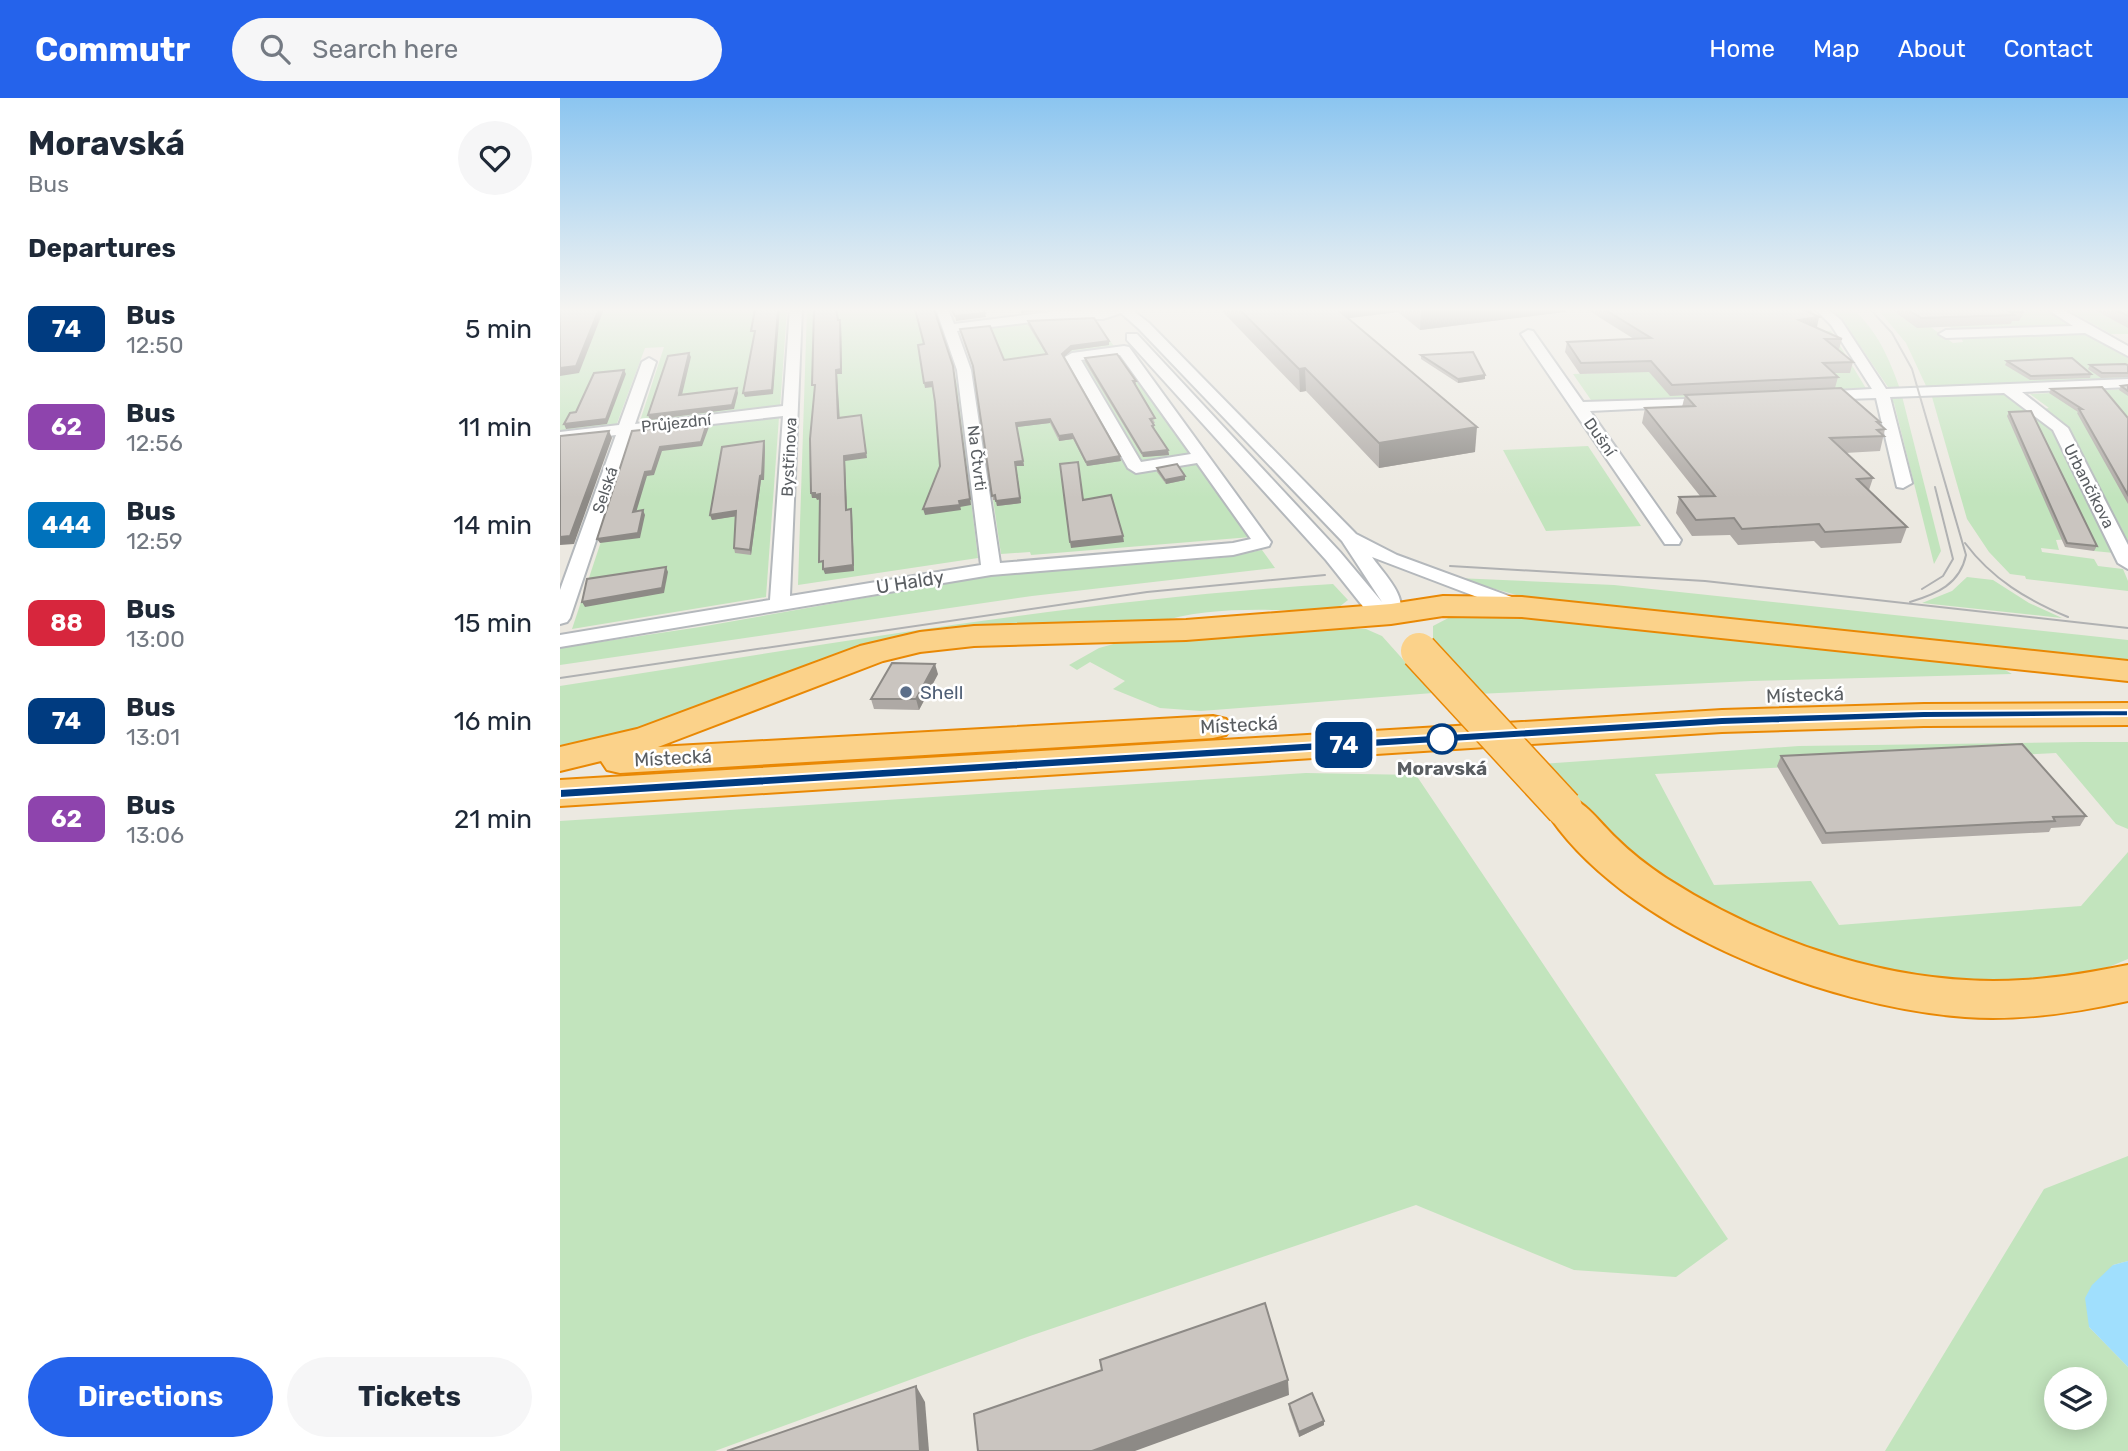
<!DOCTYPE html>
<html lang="en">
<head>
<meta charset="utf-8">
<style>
  :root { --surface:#fff; --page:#f6f6f7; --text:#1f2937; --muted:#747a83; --accent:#2563eb }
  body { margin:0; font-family:Rubik,sans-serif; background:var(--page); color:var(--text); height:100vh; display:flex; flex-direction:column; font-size:26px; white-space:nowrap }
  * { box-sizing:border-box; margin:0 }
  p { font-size:23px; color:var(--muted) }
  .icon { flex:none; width:38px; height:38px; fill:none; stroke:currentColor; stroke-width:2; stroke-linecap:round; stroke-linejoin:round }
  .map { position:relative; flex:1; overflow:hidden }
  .sheet { display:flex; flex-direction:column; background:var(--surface); width:560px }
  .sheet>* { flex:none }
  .badge { padding:0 14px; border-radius:10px; font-size:24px; line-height:46px }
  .fabs { position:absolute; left:1484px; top:1269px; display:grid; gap:14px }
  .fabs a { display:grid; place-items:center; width:63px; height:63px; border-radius:50%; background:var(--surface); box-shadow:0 4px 18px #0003; font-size:35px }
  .map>.badge { position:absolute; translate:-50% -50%; box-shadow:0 0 0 4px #fff }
  h2 { padding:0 28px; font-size:26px; line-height:63px }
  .round { display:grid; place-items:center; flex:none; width:74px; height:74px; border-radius:37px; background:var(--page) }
  .summary { display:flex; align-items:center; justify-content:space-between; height:119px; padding:0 28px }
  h1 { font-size:33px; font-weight:700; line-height:52px }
  .cta { display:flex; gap:14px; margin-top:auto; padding:14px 28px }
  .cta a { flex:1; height:80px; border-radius:42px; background:var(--accent); color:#fff; font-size:28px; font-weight:700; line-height:80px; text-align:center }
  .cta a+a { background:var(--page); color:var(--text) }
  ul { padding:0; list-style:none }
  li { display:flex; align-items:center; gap:21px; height:98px; padding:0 28px }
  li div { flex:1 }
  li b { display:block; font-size:26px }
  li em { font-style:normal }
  li .badge { min-width:77px; font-weight:700; text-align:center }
  header { display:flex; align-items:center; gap:42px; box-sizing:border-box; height:98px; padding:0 35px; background:var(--accent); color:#fff }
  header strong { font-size:33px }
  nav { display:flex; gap:38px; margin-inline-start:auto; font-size:24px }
  .search { width:490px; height:63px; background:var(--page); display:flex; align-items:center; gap:18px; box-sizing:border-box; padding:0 24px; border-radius:38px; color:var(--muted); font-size:26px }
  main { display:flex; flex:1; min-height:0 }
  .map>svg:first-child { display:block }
</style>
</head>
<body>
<header>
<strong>Commutr</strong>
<div class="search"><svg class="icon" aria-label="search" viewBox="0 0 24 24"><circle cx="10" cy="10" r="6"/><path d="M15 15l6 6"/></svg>Search here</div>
<nav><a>Home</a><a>Map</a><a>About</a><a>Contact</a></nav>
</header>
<main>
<section class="sheet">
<div class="summary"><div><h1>Moravská</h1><p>Bus</p></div><a class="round"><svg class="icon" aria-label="heart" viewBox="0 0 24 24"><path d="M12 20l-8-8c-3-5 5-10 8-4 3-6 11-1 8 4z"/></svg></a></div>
<h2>Departures</h2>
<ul>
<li><span class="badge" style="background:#003b80;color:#fff">74</span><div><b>Bus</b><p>12:50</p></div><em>5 min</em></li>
<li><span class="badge" style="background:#8e44ad;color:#fff">62</span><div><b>Bus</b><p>12:56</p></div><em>11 min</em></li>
<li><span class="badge" style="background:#0072bc;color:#fff">444</span><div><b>Bus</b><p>12:59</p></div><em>14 min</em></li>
<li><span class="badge" style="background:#d7263d;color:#fff">88</span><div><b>Bus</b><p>13:00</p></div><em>15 min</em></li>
<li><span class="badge" style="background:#003b80;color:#fff">74</span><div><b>Bus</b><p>13:01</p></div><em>16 min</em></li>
<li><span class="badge" style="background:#8e44ad;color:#fff">62</span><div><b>Bus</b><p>13:06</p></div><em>21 min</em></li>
</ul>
<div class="cta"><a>Directions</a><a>Tickets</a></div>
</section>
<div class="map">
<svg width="1568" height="1353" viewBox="0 0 1568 1353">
  <rect width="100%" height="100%" fill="#ece9e1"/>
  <!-- green -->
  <g fill="#c2e4bd" fill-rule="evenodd">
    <path d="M0,211h227l-7,99 -141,16 25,-77 -19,1 -29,78 -56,7z"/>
    <path d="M247,211h127l23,75 21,174 -180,27z"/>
    <path d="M1270,211h23c25,23 36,49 47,80l-12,-2 -41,-60z"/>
    <path d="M1321,211h163l28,17 -117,4 -9,-5 -17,1 24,17 10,-1 -2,-5 122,-5 45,26v20l-201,10 -21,-45 -26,-31 4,-1z"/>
    <path d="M1507,211h61v25h-17z"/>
    <path d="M499,220l35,1 22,30 -48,7 65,117 65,-12 53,76 -220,18 -1,-3 -29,2 -27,-185v-41z"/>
    <path d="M1271,233l36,59 -271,12 -5,-2 -18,-26 156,-5 69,-36z"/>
    <path d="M559,256l72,99 -4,3 -48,5 -59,-101z"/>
    <path d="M1568,291v152l-59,-112 -26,-20 6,-1 -19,-14z"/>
    <path d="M1445,296l50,36 59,123 -20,-2 -6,-13 -32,2 3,10 -18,-2 1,4 52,7 4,7 25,3 5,12v10l-102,-12 -1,-3 -15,-2 -21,-22 -22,-33 -35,-122z"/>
    <path d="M1342,298l39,155 -7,13 -40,-161 -4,-1v-4z"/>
    <path d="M219,319l-13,180 -194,32 65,-196z"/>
    <path d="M1028,348l53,80 -95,5 -43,-81z"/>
    <path d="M702,452l13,18 -243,28 -472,69v-17l140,-21 294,-52 226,-17z"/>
    <path d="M1407,479l26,3 36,23 33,15 -140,-15 30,-12z"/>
    <path d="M896,480l158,7 514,55v23l-598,-64z"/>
    <path d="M773,486l15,16 -14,11c-60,0 -124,-7 -180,13l-188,4 -366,118 -40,2v-62c257,-40 513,-86 773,-102z"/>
    <path d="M896,516l133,10 406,40 17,10 -261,7 -274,13 -44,-50v-18z"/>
    <path d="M776,531h30l16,7 51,57 -232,18 -41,-3 -47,-19 12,-8 -35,-19 -13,8 -8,-5 30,-17 33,-9z"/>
    <path d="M1524,644h44v87l-12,-5 -60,-71 -401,21 59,111 97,-4 28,44 242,-19 47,-54v107l-36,15 -92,9 -101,-10 -98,-27 -87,-36 -66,-41 -107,-105 258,-18z"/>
    <path d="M746,675l110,2 312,464 -52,38 -102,-7 -158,-65 -386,131 -315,115h-155v-630z"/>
    <path d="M1568,1058v105l-15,4 -24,62 39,40v84h-243l159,-262zM1496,1281h39v39h-39z"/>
  </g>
  <!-- water -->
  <path fill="#a0dffd" d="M1568,1163v106l-39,-40 -4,-29 7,-13 21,-20z"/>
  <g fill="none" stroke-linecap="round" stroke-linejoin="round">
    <defs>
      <g id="street">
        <path d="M230,211h12l-12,287 191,-31 -24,-195 -21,-61h12l6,15 103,-13 74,-2 18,14 207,211 41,21 131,48 3,4 -3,4h-14l-142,-54c11,16 38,41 26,61h-14l-19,-9 -39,-49 -199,-220v-6h10l203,218 42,50 -40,-61 -203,-212 -18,-16 -18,6h-46l-100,12 14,39 29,193 233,-20 18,-4 -54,-76 -61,10 -8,-5 -63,-111 7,-4 52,-7 5,1 142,195 -2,4 -36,9 -242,20 -431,72v-12l210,-35 13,-184 -151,17 -62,185 -3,4 -7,2v-34l56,-155 -56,7v-10l59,-7 23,-63 7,-4 7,4 -21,62 148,-18zM560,257l71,99 -50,8 -60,-102z"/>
        <path d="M1255,211h13l13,11 45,69 242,-10v8l-106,5 46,36 60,117v24l-10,-6 -65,-133 -49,-37 -114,4 22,86 -9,5 -6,-1 -21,-89 -59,2 -7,-4 7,-4 55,-3 -41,-64z"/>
        <path d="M1487,211h15l66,37v10l-43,-23 -139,5 -7,-4 7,-4 127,-4z"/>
        <path d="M968,232l5,1 50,71 137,-4 2,3 -2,3 -5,1 -125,6 91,129 -2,4h-14l-144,-210z"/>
      </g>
      <g id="highway">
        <path d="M883,498l79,1 606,64v20l-606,-64 -79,-1 -52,8 -205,16 -212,6 -54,6 -37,9 -225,86 555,-31 13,3 5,8 -5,8 -13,3 -593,35 -13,-3 -6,-9 -41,10v-24l77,-18 223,-83 60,-14 54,-6 212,-6 205,-16z"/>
        <path d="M1568,605v22l-204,1 -202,6 -1162,74v-26l1162,-70 202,-6z"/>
        <path d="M1004,697c22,6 35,27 52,43 15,15 32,28 50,40 103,66 233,110 357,102 36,-2 70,-8 105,-15v36c-54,12 -108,20 -163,16 -137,-10 -346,-88 -421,-209l6,-9z"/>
      </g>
    </defs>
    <!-- street casing -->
    <use href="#street" stroke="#b4b8bc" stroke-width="4"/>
    <!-- highway casing -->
    <use href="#highway" stroke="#e98804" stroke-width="4"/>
    <!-- street -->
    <use href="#street" fill="#fff" fill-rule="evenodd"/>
    <!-- highway -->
    <use href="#highway" fill="#fbd28a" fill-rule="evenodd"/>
    <!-- tram -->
    <g stroke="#b0b1b2" stroke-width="2">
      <path d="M1310,211l22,24 20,36 54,186c-6,29 -29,39 -56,47"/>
      <path d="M1405,445c27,36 62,57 103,74"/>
      <path d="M890,468l255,15 423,47"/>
      <path d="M1362,491l21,-13 10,-17 -18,-72"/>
      <path d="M0,580l587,-86 178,-17"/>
    </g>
    <defs>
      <path id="highway-bridge" d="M859,553l145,157"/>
    </defs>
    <!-- highway-bridge casing -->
    <use href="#highway-bridge" stroke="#e98804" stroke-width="39" stroke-linecap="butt"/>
    <!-- highway-bridge -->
    <use href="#highway-bridge" stroke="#fbd28a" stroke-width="36"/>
  </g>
  <!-- wall -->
  <g fill="#aea9a5">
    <path d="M660,211h117l5,4v-4h224l-1,3 -145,18 -22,-18 -50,6 127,134 -96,16 -73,-77 -6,1z"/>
    <path d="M1026,211h226l-1,4 6,14h-2l27,12 -3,10h-2l16,13 -3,11h-16l4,4 -3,11 -165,8 -21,-24 -69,2 -15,-22 2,-10 67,-3z"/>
    <path d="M1331,211h135l-7,12h-7l-1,3 -94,4z"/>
    <path d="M1533,211h35v19z"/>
    <path d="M468,223l81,20v4l-37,5 -8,7 57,104 -34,5 -14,-27 -14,2 -9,-18 -33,4 7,39h-8l5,37 -24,3 -1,-6h-3l-20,-132 -13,-39 44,31 42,-6 -18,-29z"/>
    <path d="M861,257l64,24 -27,4 -37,-24z"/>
    <path d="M525,260l51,23v4h-1l20,38h-2l2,7 13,20 1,5 -26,2 -58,-95z"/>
    <path d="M1447,263l84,13 -1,4 -60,2 -25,-15z"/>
    <path d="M1530,267h38v12l-27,1 -13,-9z"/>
    <path d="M1568,287v11l-9,-6 2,-4z"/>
    <path d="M1491,291l77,29v86l-51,-91 1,-1 -29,-19z"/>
    <path d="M1125,297l195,27 -1,2 6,5 -5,22 -35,2 28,25 -4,12 38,37 -6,16 -80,5 -7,-7 -76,4 -8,-10 -38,1 -16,-23 3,-16 21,-1 -58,-73 3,-15 37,-1z"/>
    <path d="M1449,314l88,134 -3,5 -29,-4 -58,-131z"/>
    <path d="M205,348l-1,34h-3l-10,75 -16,-2 -1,-5 2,-32 -24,4 -2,-5z"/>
    <path d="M597,370l28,8v4l-19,4 -9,-12z"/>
    <path d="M378,576l-19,36 -45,-1 -3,-10z"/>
    <path d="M1221,658l305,60 -6,10 -29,2 -2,4 -227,12 -45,-78z"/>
    <path d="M729,1306l35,17v4l-25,12 -10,-28z"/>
  </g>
  <!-- shaded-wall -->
  <g fill="#8d8a86">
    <path d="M39,211h5l-25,64 -19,3v-8z"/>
    <path d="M218,211h2l-7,85 -28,3 -2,-4z"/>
    <path d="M461,211h43l-43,4z"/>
    <path d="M782,211h57l-1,3 -56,7z"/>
    <path d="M861,211h145l-1,3 -145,18z"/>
    <path d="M1252,211l-3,10 10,-2 -2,10 -20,4 8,-21z"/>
    <path d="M425,215l1,4 -30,4 -1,-5z"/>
    <path d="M280,222l1,4 1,50h-5l3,48 -2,-4 -2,-48z"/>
    <path d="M549,243v4l-37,5 -9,8 -1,-4 9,-8z"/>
    <path d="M129,255l2,4 -10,42 -2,-4z"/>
    <path d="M745,270l1,23 -6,1 -1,-23z"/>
    <path d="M64,272l2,4 -19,50 -41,5 -2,-5z"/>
    <path d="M394,273l17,134 -11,2 -1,-6z"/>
    <path d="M925,277v4l-27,4v-4z"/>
    <path d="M372,284l1,5 -8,1 -1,-5z"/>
    <path d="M177,290l1,5 -4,16 -84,11 -2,-5z"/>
    <path d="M301,317l6,43 -22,3 2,54 -1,-5 -2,-54z"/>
    <path d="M490,321v4l-33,4 7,39h-8l5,37 -24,3 -1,-5 20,-78z"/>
    <path d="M147,325l2,4 -7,19 -40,5 -8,24 -7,1 -12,40 -2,-4 12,-40 15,-25z"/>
    <path d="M917,329l-2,25 -96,16v-25z"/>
    <path d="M49,333l3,7 -38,106 -14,1v-8z"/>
    <path d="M512,336l1,5 -14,2v-5z"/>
    <path d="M204,343l1,5 -1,34h-3l-10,75 -1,-5z"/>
    <path d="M608,352l1,5 -26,2 -1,-4z"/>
    <path d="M560,358l1,5 -34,5 -1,-4z"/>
    <path d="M625,378v4l-19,4 -1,-4z"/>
    <path d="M251,395h4l5,1 2,5 -5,1 -1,-2h-4z"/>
    <path d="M400,407l1,5 -36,5 -2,-6z"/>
    <path d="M291,411l1,5 2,57 -29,3 -2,-5z"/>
    <path d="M83,412l2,5 -5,23 -40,5 -3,-4z"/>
    <path d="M176,413l2,5 -26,4 -2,-5z"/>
    <path d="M563,438l1,6 -53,6 -1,-6z"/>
    <path d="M106,469l2,5 -4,21 -79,14 -3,-5z"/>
    <path d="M375,566l3,10 -19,36 -3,-11z"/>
    <path d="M728,1282l1,15 -154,56h-43z"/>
    <path d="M356,1288l9,16 4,49h-9z"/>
    <path d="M764,1323v4l-25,12v-5z"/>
  </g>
  <!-- building -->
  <g fill="#cac5c0" stroke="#8d8a86" stroke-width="2">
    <path d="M0,211h39l-23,57 -16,2z"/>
    <path d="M195,211h23l-6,81 -29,3 12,-62h-4z"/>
    <path d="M254,211h22l2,11h2l1,49 -5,1 2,48 23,-3 5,38 -22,3 2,54 5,-1 2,56 -30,4v-8l-4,1 1,-68 -5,1v-2h-4l-1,-54 5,-54h-3z"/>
    <path d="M355,211h19l19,57 17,133 -11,2 1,4 -37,4 17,-43 -5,-64 -3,-20 -8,1 -6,-38 6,-1z"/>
    <path d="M391,211h32l2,4 -30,3z"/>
    <path d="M679,211h98l140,118 -98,16 -74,-75 -6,1z"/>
    <path d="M1044,211h207l-6,1 14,7 -20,3 43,19h-17l28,23 -30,1 15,14 -166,8 -21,-24 -70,2 -14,-21 84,-4z"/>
    <path d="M1347,211h117l-2,3h-12l4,3 -93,3z"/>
    <path d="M1554,211h14v7z"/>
    <path d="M534,220l15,23 -38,5 -9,8 58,102 -34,6 -14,-28 -13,2 -9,-17 -34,4 7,38 -8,1 5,36 -24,3 -1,-6 -3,1 -19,-130 -13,-37 30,-3 14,34 43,-6 -19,-33z"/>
    <path d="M913,254l12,23 -27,4 -37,-24z"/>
    <path d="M129,255l-10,42 58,-7 -5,17 -84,10 20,-59z"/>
    <path d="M557,256l19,27h-3l22,37 -5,1 4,6 -2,1 16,24 -26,3 -57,-95z"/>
    <path d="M1512,260l19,16 -60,2 -24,-15z"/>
    <path d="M1565,266l3,1v8h-26l-12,-8z"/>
    <path d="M64,272l-18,49 -42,5 6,-11 6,-1 18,-39z"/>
    <path d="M1568,287v6l-7,-5z"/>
    <path d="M1542,289l26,31v77l-49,-86h3l-31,-20z"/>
    <path d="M1281,290l39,34h-3l8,7 -8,1 7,6 -54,2 43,40 -16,1 50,48 -82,5 -6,-8 -77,5 -8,-11 -38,2 -17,-23 36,-1 -70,-88 50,-2 -10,-11z"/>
    <path d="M1471,313l66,135 -30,-3 -58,-131z"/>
    <path d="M147,325l-6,19 -41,5 -8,24 -7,1 -12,40 10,-2 -5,23 -41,6 35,-108z"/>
    <path d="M49,333l-39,105 -10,1v-101z"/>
    <path d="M204,343l-2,34 -2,1 -10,74 -16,-2 2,-37 -26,4 12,-68z"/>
    <path d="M518,364l5,38 28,-5 12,41 -53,6 -10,-78z"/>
    <path d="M617,366l8,12 -20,4 -8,-12z"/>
    <path d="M106,469l-4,21 -80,14 5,-23z"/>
    <path d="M332,565l43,1 -19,35h-45z"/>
    <path d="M1462,646l64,72 -33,1 2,4 -229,12 -45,-77z"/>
    <path d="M705,1205l23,77 -196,71h-114l-4,-37 128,-44 -2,-10z"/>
    <path d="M356,1288l4,65h-193z"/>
    <path d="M752,1295l12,28 -25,11 -10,-28z"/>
  </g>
  <!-- sky -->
  <linearGradient id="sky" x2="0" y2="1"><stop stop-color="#8bc5f0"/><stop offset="0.53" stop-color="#f6f5f2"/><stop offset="1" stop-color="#f6f5f2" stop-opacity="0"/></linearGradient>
  <rect width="1568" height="400" fill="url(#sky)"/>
  <!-- line -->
  <path fill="#003b80" stroke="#fff" stroke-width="2" d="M1568,612v6l-204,2 -202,7 -1162,73v-9l1162,-72 202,-6z"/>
  <!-- markers -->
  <circle fill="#5c6f8a" stroke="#fff" stroke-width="2.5" cx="346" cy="594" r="7"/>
  <circle fill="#fff" stroke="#003b80" stroke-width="3.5" cx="882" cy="641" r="14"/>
  <g text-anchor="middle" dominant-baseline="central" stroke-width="5" stroke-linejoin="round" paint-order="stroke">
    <!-- far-street labels -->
    <g font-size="16" fill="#5a5e62" stroke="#fff">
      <text transform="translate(116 325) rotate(-6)">Průjezdní</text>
      <text transform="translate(1040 339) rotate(55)">Dušní</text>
      <text transform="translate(229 359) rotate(-87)">Bystřinova</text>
      <text transform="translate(417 360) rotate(83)">Na Čtvrti</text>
      <text transform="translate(1529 388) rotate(63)">Urbančíkova</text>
      <text transform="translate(45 392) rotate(-71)">Selská</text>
    </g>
    <!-- street labels -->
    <g font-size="19" fill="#5a5e62" stroke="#fff">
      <text transform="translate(350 484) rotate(-9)">U Haldy</text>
      <text transform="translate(1245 597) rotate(-2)">Místecká</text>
      <text transform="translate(679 627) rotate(-3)">Místecká</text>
      <text transform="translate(113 660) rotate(-3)">Místecká</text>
    </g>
    <!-- service labels -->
    <g font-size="19" fill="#4e5e75" stroke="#fff" text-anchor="start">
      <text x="360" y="594">Shell</text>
    </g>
    <!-- stop labels -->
    <g font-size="19" font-weight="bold" fill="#5a5e62" stroke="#fff">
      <text x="882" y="670">Moravská</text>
    </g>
  </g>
</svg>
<div class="fabs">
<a><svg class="icon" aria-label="layers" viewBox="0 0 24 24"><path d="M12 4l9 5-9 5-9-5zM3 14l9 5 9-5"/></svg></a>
</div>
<b class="badge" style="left:784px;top:647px;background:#003b80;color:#fff">74</b>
</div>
</main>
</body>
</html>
